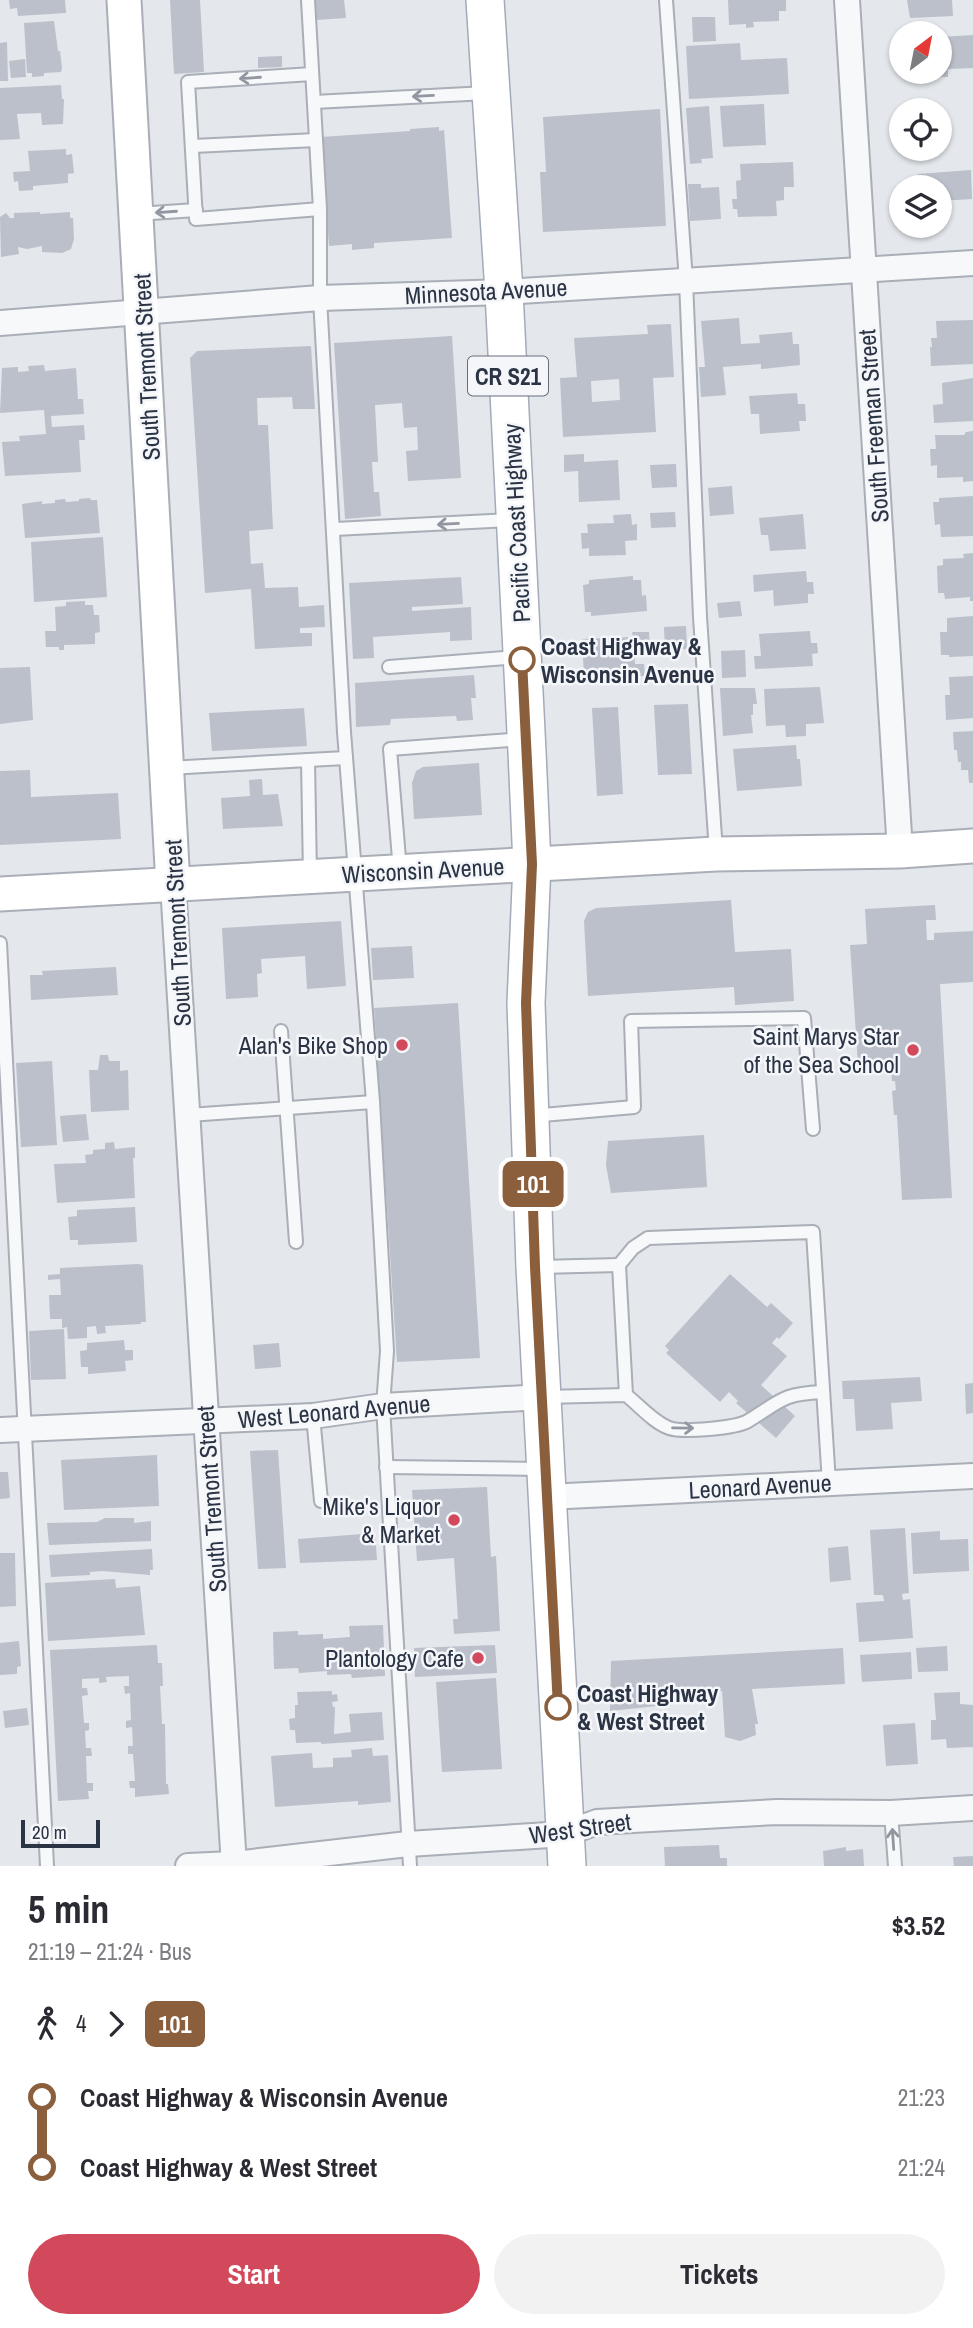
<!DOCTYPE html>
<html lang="en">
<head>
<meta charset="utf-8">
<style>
  :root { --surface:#fff; --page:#f2f2f3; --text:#2b2b33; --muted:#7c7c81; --accent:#d1495b }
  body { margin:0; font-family:"Archivo Narrow",sans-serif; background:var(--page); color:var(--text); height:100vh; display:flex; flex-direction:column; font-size:26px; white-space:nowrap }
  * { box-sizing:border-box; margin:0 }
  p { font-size:23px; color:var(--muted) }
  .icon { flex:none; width:38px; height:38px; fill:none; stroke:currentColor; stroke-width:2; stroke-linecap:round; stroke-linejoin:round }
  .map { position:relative; height:1866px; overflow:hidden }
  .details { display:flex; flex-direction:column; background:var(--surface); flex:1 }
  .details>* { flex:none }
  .badge { padding:0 14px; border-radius:10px; font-size:24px; line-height:46px }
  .needle { width:46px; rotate:32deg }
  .buttons { position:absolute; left:889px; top:21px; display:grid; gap:14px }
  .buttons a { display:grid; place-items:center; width:63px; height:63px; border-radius:50%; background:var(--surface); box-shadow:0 2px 5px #0004; font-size:35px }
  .scale { position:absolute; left:21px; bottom:18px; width:79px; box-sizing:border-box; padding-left:7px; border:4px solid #2b3445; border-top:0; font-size:19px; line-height:24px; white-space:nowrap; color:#2b3445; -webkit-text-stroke:5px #f4f6f9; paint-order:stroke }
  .map>.badge { position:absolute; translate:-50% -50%; box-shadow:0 0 0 4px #fff }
  .legs { display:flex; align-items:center; gap:10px; height:77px; padding:0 28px; font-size:23px }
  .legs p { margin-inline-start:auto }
  .headline { display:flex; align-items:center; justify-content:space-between; height:119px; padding:0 28px }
  h1 { font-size:38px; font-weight:700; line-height:52px }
  .cta { display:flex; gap:14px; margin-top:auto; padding:14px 28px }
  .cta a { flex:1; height:80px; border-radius:42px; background:var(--accent); color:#fff; font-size:28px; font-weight:700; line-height:80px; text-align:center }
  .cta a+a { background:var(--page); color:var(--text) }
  ul { padding:0 28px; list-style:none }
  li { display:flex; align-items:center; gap:24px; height:70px; font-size:26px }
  li i { display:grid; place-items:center; width:10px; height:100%; margin:0 9px; background:currentColor }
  li i::after { content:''; width:18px; height:18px; margin:-9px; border:5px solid; border-radius:50%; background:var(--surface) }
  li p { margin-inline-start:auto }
  li:first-child i { background:linear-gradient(#0000 50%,currentColor 0) }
  li:last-child i { background:linear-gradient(currentColor 50%,#0000 0) }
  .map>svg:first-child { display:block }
</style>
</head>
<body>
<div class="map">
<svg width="973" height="1866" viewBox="0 0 973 1866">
  <rect width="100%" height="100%" fill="#e4e7ec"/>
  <!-- building -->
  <g fill="#bbc0ca" fill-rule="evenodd">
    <path d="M9,0h56l1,13 -48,3 -1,-8 -7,1z"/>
    <path d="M170,0h30l4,72 -30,2z"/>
    <path d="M315,0h29l2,18 -30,2z"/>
    <path d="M728,0h58v11h-7v10l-26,1 1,5 -8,1v-4l-17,1z"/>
    <path d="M907,0h45l1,16 -43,2z"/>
    <path d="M692,17h23l1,24 -23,1z"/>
    <path d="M54,21l4,30h2l2,17 -1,4 -17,1v3l-12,1v-4h-5l-3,-50z"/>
    <path d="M973,35v33l-25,1v8l-29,-1 -1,-4h22v-35z"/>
    <path d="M7,42l1,39h-8v-38z"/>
    <path d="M740,43l1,17 46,-2 2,36 -100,5 -3,-53z"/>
    <path d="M282,56v11l-24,1v-11z"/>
    <path d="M25,59l1,18 -15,1 -2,-17z"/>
    <path d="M61,85l1,14h2l-1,25 -21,1 -1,-12 -24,1 3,25 -20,1v-52z"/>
    <path d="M764,104l2,41 -43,2 -3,-41z"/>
    <path d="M709,106l4,52 -12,1 1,4 -12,1 -4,-56z"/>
    <path d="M660,109l6,117 -123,6 -3,-60h6l-3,-55z"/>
    <path d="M439,127v4l5,-1 8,108 -78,5v5l-22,2v-6l-23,2 -8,-109 89,-6v-2z"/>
    <path d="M66,149v6l6,-1 2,19 -6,1v9l-35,3v4l-14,1 -1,-10 -4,1 -1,-10 17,-1 -2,-20z"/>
    <path d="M793,162l1,25h-10v13l-8,1 1,15 -39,1 -1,-8h-4l-1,-10h5l-1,-18 5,-1 -1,-16z"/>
    <path d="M971,170l1,29 -32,2v-14h-21l-1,-13z"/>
    <path d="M688,184h13v4l18,-1 2,32 -31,2z"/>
    <path d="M40,212v2l30,-2v6h3l1,21 -3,10 -9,4 -20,-1v-6l-15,3 -9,-2 1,7 -18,3 -1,-40 6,-4 4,5h4v-5z"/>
    <path d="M739,318l2,26 19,-1 -1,-8 33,-3 1,12h6l1,21 -39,4v-5l-38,3 3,28 -25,2 -2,-30h6l-4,-46z"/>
    <path d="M973,320v44l-42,2 -1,-19h2l-1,-9h6l-1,-17z"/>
    <path d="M671,324l3,53 -21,1 3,54 -93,5 -3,-59 17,-1 -3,-39 74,-4 -1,-9zM619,379l1,21 -28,2 -1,-21z"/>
    <path d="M452,336l9,142 -53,3 -2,-30 12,-1 -1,-23 -13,1 -2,-25 -27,2 3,57h-6l2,30h5l2,24 -36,3 -11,-176z"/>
    <path d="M311,346l4,63h-22l-1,-12 -35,1 1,27h10l5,104 -24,2 2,33 12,-1 2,25 33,-1 1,20 25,-2 1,22 -25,1v5h12v13l-57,3 -4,-60 -46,4 -15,-235 7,-7z"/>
    <path d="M44,365l1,6 31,-3 2,31h5l1,15 -33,2 1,11 32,-2 1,15h-6l2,32 -76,4 -3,-34 18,-1 -1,-5 27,-2 -2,-24 -44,3 2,-45 16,-1v5l11,-1 -1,-5z"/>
    <path d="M973,378v43l-39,2 -1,-18 10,-1 -1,-21z"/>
    <path d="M797,393l1,11h7l1,17h-7l1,10 -40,3 -1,-20h-8l-2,-18z"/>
    <path d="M973,431v50l-10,1v-5l-26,1v-13l-6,1 -1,-17h6l-1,-14h29l2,-3z"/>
    <path d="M584,454v8l34,-2 2,40 -41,2 -1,-31 -14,1v-17z"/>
    <path d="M676,464l1,23 -25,1 -2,-23z"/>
    <path d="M732,486l2,28 -24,2 -2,-28z"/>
    <path d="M973,496v40l-32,1 -1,-13 -5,1 -2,-23h6v-4z"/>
    <path d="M90,498l1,2h6l3,33 -75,5 -3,-34 20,-3v3l13,-1v-3l10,-1 1,3 13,-1v-2z"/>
    <path d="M675,512l1,15 -25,1 -1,-15z"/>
    <path d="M631,514l1,11 5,-1v16l-12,1 1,14 -37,1v-8l-7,1 -1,-16h7l-1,-9 27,-1 -1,-8z"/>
    <path d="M803,514l3,35 -36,2 -2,-16h-7l-2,-17z"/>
    <path d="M103,537l4,60 -73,5 -3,-60z"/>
    <path d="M973,553v48h-3v-4l-25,2 -1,-6h-6l-1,-27 6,-1v-6l21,-1 -1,-4z"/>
    <path d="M806,571l1,11h6l1,12h-6v9l-34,3 -1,-16 -19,2 -1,-17z"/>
    <path d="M633,576v4h8l1,16 4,-1 1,16 -56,5v-4h-6l-2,-27 6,-1v-4z"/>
    <path d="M461,577l2,27 -51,3v4l59,-4 1,33 -22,1v-9l-77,5 1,21 -21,1 -4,-76z"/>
    <path d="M85,601v4h8l1,10h5l1,17 -5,1v11l-31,1v5h-5v-3h-13l-1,-16h11l-1,-24 11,-1v-4z"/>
    <path d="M740,601l2,15 -23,2 -2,-15z"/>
    <path d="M973,616v40l-24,1v-2h-8l-1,-23h7v-14z"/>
    <path d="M686,626l1,23 -22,1 -1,-23z"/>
    <path d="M810,631l1,12h6l1,10 -6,1 1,12 -58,3 -1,-13h7l-2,-22z"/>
    <path d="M632,632h17l1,19 -16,1 1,12h9l1,12 -53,3v-3h-8l-2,-37 51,-2z"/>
    <path d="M745,650l1,27 -24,1 -1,-27z"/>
    <path d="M30,667l3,53 -33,4v-56z"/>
    <path d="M474,675l2,23h-5l2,22 -16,1 -1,-5 -65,3 -1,6 -34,2 -1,-44z"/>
    <path d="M973,676v42l-27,2 -1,-25h5l-1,-18z"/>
    <path d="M820,687l4,36 -18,1v12l-20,1 -1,-12 -19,1 -2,-37z"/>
    <path d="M720,688h35l2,16h-4v11h-2l2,18 -30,3z"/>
    <path d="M688,704l4,70 -34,1 -4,-70z"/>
    <path d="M618,707l5,87 -26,2 -5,-88z"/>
    <path d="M304,708l3,38 -95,5 -3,-38z"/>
    <path d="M973,731v52h-4l-1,-13h-7v-8h-3l-1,-12h-3l-1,-18z"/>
    <path d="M796,745l1,14h3l2,27 -65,5 -4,-42z"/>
    <path d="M479,763l3,52 -68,4 -2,-36 4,-12 7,-4z"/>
    <path d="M30,770l1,27 87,-4 3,46 -121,6v-74z"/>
    <path d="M262,779l1,16 15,-1 5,32 -60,3 -2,-31 29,-2 -1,-16z"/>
    <path d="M731,900l4,52 56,-3 3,52 -59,4 -1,-18 -146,9 -4,-75 4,-9 8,-4z"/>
    <path d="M935,905l1,15h-10l1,20h7v-7l39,-2v51l-33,2 12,214 -50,2 -5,-85h-3l-2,-24 4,-1 -1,-9h-3l-2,-19 -32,2 -8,-119 17,-1 -2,-35z"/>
    <path d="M341,921l5,65 -39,3 -2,-33 -44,3 1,14 -5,1 1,23 -32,2 -4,-71z"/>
    <path d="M412,946l2,32 -41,2 -2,-32z"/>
    <path d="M116,967l2,28 -87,5 -1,-25h13l-1,-4z"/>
    <path d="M458,1003l22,355 -83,4 -23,-354z"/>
    <path d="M100,1055h8l1,6h11v10l8,-1 1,40 -38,2 -2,-42h9z"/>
    <path d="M52,1061l5,84 -36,2 -5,-84z"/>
    <path d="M86,1114l3,26 -26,2 -3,-26z"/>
    <path d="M704,1135l3,52 -96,6 -5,-28 2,-24z"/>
    <path d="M114,1142l1,7 20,-2v11h-2l2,40 -78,5 -3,-39 32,-1 -1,-8 8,-1v-4l12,-1v-6z"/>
    <path d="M135,1207l2,35 -59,3v-5h-8l-2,-23 9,-1v-6z"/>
    <path d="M138,1264l5,1 3,57h-5v2l-36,2 1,7 -9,1 -1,-8 -9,1v11l-19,1 -1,-12 -5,1v-9h-12l-1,-24h12l-1,-16 -12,1v-5l12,-1v-6z"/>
    <path d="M730,1274l37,33 4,-4 22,20 -14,16 -2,-2 -5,6 15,13 -26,29 34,31 -19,22 -40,-35 2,-2 -9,-9 -9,10 -54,-49 3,-3 -4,-4z"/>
    <path d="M64,1329l2,50 -35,1 -2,-49z"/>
    <path d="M124,1340l1,10h8v10l-8,1 1,10 -38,3v-7h-7l-1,-16 7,-1v-7z"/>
    <path d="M279,1343l2,24 -26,2 -2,-24z"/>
    <path d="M920,1377l2,24 -31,2 2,26 -37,2 -2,-32h-11l-1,-18z"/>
    <path d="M973,1383v30l-7,1 -1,-30z"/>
    <path d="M278,1450l8,118 -28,1 -8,-118z"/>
    <path d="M157,1455l2,51 -95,4 -3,-50z"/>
    <path d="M0,1472h8l2,26 -10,1z"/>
    <path d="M487,1487l4,70 5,-1 4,75 -46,3 -1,-15h5l-4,-61 -37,3 -5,-71z"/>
    <path d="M105,1518h29v5l17,-2v20l-102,4 -2,-22 50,-1z"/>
    <path d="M905,1528l4,65 -7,1 1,6 7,-1 3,39 -54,4 -3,-39 28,-2 -1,-6h-9l-4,-65z"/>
    <path d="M940,1531v9l28,-1 1,32 -56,3 -2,-41z"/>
    <path d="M375,1533l2,27 -77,3 -2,-24z"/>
    <path d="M848,1546l3,34 -21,2 -2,-34z"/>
    <path d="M152,1549l1,21h-3v5l-48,-4 -12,1v3l-39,2 -2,-22z"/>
    <path d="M0,1553h15l1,53 -16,1z"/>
    <path d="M115,1579l1,9 24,-2 5,49 -97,6 -3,-58z"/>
    <path d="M383,1625l2,51 -33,2 -1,-4 -24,1v-4l-28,2 -1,-5 -24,1 -1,-37 25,-1v4l25,-1v5l27,-2 -1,-11z"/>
    <path d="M19,1641l2,25 -4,1v7l-17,1v-32z"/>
    <path d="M157,1645l1,18h4l1,23h-3l2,38h3l1,60h2l1,10 -34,3v-9h-5l-1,-7h6l-2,-27h-5v-8h5l-1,-19 -6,1v-7l5,-1 -1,-27 -5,1 -1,-8h5v-10l-23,1 1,5 -8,1v-5l-17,1v9h5l1,7 -6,1 2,27h5v7l-4,1 1,17h5l1,8h-6l1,27h6v8h-5l1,8 -31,2 -8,-151z"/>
    <path d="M495,1645l2,28 -82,4 -1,-29z"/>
    <path d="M947,1646l1,25 -30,1 -2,-24z"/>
    <path d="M843,1648l2,36 -93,5 6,35h-3l1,11 -16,6 -15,-4 -3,-46 -41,2 1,6 -16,6 -56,6 1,-50z"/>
    <path d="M911,1652l1,27 -50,3 -2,-27z"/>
    <path d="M496,1678l6,91 -60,3 -6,-90z"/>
    <path d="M332,1691v4l5,-1 1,7 -6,1 1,5h2l-1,27 17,-2 -2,-18 33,-2 2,28 -63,4v-2l-25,1 -1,-13h-5l-1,-11 6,-1v-13h3l-1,-13z"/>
    <path d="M960,1692v12l13,1v42l-26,1 -1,-9 -15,1v-20h5l-2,-27z"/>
    <path d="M27,1708l2,17 -24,3 -2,-17z"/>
    <path d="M915,1723l3,41 -32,2 -3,-41z"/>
    <path d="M372,1748l1,8 15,-1 3,47 -33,3v-4l-83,6 -4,-51 41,-3 1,15 20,-1v-9l19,-1 -1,-7z"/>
    <path d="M719,1845l1,13h7v8h-62l-1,-19z"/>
    <path d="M846,1847v4l17,-2 1,17h-40l-1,-15z"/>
    <path d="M973,1856v10h-19l-1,-9z"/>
  </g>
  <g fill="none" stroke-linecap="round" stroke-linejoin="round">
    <defs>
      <g id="lane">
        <path d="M308,0l12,209v89l24,434 29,370 14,249 -4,55 27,460"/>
        <path d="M666,0l20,281 14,336 16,235"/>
        <path d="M312,74l-124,8 8,137 124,-10"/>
        <path d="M314,102l173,-9"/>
        <path d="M193,146l123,-6"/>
        <path d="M137,214l59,-4"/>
        <path d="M335,529l177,-9"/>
        <path d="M389,667l129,-10"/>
        <path d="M308,760l38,-2"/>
        <path d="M169,768l139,-8 2,116"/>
        <path d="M400,871l-10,-122 133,-10"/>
        <path d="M0,943l47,923"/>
        <path d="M281,1031l15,211"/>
        <path d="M189,1115l184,-13"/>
        <path d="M531,1116l103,-9 -3,-86 173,-3 9,111"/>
        <path d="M539,1267l80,-2"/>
        <path d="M626,1395l-7,-130 14,-17 15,-10 165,-6 16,251"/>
        <path d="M545,1397l81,-2c13,10 27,27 43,33 14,5 67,0 79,-7 33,-20 33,-27 74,-29"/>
        <path d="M313,1416l8,85"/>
        <path d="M386,1467l155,2"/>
        <path d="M891,1813l4,53"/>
      </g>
      <g id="street">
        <path d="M847,0l53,851"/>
        <path d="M0,323l320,-25 184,-6 469,-29"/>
        <path d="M173,885l61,981"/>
        <path d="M0,1430l313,-14 70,-10 159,-9"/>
        <path d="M547,1497l426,-21"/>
        <path d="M188,1866l46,-2 174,-20 157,-10 32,-12 180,-10 114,1 82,-5"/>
      </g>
      <g id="secondary">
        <path d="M124,0l49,885"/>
        <path d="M0,894l716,-40 184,-3 73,-5"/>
      </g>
      <path id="primary" d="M485,0l19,292 23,460 5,112 -6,139 9,264 32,599"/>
    </defs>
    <!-- lane casing -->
    <use href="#lane" stroke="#a9aeb7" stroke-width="16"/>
    <!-- street casing -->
    <use href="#street" stroke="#a9aeb7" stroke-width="28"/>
    <!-- secondary casing -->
    <use href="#secondary" stroke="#a9aeb7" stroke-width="37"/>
    <!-- primary casing -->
    <use href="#primary" stroke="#a3abb8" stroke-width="40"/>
    <!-- lane -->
    <use href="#lane" stroke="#f7f8fa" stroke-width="12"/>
    <!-- street -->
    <use href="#street" stroke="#f7f8fa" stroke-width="24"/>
    <!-- secondary -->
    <use href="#secondary" stroke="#fff" stroke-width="33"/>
    <!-- primary -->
    <use href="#primary" stroke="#fff" stroke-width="37"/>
  </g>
  <!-- one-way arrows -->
  <defs><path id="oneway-shaft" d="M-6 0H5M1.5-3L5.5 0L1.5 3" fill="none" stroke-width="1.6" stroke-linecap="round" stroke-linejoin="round" transform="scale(1.75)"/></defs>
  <g stroke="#9196a0">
    <use href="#oneway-shaft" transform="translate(250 78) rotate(176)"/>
    <use href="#oneway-shaft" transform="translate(423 96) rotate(177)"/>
    <use href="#oneway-shaft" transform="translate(166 212) rotate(176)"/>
    <use href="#oneway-shaft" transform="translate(448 524) rotate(177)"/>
    <use href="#oneway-shaft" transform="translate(683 1428) rotate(1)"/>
    <use href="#oneway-shaft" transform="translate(893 1839) rotate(-94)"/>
  </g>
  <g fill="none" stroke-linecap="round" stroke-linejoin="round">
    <defs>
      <path id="line-1" d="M522,660l10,204 -6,139 9,264 23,440"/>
    </defs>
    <!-- line-1 casing -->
    <use href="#line-1" stroke="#fff" stroke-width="16"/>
    <!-- line-1 -->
    <use href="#line-1" stroke="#8b5e3c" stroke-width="10"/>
  </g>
  <!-- markers -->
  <g fill="#fff" stroke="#8b5e3c" stroke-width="3.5">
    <circle cx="522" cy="660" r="12"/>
    <circle cx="558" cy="1707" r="12"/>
  </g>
  <g fill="#d1495b" stroke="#f4f6f9" stroke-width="2.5">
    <circle cx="402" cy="1045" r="7"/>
    <circle cx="913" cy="1050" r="7"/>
    <circle cx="454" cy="1520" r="7"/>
    <circle cx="478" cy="1658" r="7"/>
  </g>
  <g text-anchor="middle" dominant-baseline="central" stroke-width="5" stroke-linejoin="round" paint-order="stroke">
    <!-- shield labels -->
    <rect fill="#f4f6f9" stroke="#676e7b" stroke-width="2" x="468" y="356.5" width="80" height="39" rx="5"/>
    <g font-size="23" font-weight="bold" fill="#2b3445">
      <text x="508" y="376">CR S21</text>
    </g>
    <!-- street labels -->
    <g font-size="24" fill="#2b3445" stroke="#f4f6f9">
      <text transform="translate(486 291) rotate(-3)">Minnesota Avenue</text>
      <text transform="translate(146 367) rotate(-93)">South Tremont Street</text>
      <text transform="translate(873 426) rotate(-94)">South Freeman Street</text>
      <text transform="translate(516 523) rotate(-93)">Pacific Coast Highway</text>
      <text transform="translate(423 870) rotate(-3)">Wisconsin Avenue</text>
      <text transform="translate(177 933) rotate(-93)">South Tremont Street</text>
      <text transform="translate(334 1411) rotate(-5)">West Leonard Avenue</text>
      <text transform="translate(760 1486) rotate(-3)">Leonard Avenue</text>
      <text transform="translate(211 1499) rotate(-94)">South Tremont Street</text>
      <text transform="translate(580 1828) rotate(-8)">West Street</text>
    </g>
    <!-- stop labels -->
    <g font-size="24" font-weight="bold" fill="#2b3445" stroke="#f4f6f9" text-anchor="start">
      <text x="541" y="646">Coast Highway &amp;<tspan x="541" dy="28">Wisconsin Avenue</tspan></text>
      <text x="577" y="1693">Coast Highway<tspan x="577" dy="28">&amp; West Street</tspan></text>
    </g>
    <!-- poi labels -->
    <g font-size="24" fill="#2b3445" stroke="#f4f6f9" text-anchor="end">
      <text x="899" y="1036">Saint Marys Star<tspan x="899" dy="28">of the Sea School</tspan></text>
      <text x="388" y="1045">Alan's Bike Shop</text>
      <text x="440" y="1506">Mike's Liquor<tspan x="440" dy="28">&amp; Market</tspan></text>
      <text x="464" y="1658">Plantology Cafe</text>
    </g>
  </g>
</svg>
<div class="buttons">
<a><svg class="needle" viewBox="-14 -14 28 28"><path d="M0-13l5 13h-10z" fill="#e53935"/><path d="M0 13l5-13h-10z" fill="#7c7c81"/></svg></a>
<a><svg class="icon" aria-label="locate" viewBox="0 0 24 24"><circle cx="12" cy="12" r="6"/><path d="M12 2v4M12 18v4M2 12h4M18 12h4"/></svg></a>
<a><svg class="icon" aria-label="layers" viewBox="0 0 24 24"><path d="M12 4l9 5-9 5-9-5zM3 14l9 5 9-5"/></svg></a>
</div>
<div class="scale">20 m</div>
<b class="badge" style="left:533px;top:1184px;background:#8b5e3c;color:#fff">101</b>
</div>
<section class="details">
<div class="headline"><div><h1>5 min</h1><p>21:19 – 21:24 · Bus</p></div><b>$3.52</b></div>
<div class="legs"><svg class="icon" aria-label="walk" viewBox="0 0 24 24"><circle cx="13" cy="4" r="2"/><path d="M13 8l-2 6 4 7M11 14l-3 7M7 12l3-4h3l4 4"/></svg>4<svg class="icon" aria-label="forward" viewBox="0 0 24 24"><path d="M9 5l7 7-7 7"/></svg><b class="badge" style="background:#8b5e3c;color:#fff">101</b></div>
<ul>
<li><i style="color:#8b5e3c"></i><b>Coast Highway &amp; Wisconsin Avenue</b><p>21:23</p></li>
<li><i style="color:#8b5e3c"></i><b>Coast Highway &amp; West Street</b><p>21:24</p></li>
</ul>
<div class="cta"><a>Start</a><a>Tickets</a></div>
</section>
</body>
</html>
